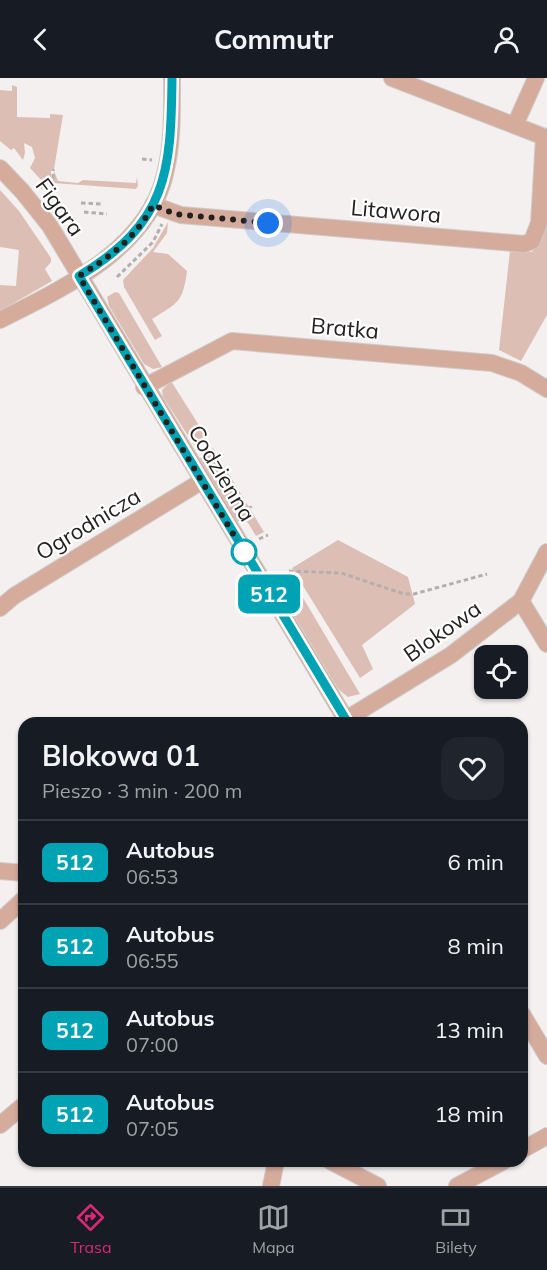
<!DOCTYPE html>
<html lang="pl">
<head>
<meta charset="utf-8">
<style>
  :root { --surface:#171b24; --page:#20242c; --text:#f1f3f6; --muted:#9ea1a6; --line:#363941; --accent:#db2777 }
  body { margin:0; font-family:Mulish,sans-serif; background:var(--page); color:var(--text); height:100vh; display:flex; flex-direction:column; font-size:22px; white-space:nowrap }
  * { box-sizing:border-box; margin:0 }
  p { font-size:20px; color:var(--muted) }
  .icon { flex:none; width:33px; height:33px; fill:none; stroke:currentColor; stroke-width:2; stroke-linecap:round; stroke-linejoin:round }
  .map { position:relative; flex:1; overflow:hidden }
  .sheet { position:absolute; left:18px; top:639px; width:510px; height:450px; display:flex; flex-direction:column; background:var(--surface); border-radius:18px; box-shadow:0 2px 4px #0004 }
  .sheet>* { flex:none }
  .badge { padding:0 12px; border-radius:9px; font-size:21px; line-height:39px }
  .controls { position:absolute; left:474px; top:567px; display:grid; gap:12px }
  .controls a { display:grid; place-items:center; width:54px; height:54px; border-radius:12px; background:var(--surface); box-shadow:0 2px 4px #0004; font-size:30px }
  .you { position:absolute; width:30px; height:30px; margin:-15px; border:4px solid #fff; border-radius:50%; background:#1a73e8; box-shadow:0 0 0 9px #1a73e833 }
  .map>.badge { position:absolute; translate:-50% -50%; box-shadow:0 0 0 3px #fff }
  .round { display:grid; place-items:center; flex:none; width:63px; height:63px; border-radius:18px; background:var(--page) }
  .head { display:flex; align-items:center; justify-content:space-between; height:102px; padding:0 24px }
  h1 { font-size:28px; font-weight:700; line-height:45px }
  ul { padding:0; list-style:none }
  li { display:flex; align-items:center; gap:18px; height:84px; padding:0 24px; border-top:2px solid var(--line) }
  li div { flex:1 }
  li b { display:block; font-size:22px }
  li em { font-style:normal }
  li .badge { min-width:66px; font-weight:700; text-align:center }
  header { display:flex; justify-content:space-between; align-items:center; height:78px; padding:0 24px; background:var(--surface); font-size:27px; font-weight:700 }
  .menu { display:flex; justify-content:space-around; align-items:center; height:84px; border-top:2px solid var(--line); background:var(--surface); font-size:16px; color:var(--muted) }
  .menu a { display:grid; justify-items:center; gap:3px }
  .menu .current { color:var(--accent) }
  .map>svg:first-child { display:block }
</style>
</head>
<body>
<header><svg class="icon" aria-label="back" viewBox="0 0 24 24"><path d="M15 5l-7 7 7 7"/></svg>Commutr<svg class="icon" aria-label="person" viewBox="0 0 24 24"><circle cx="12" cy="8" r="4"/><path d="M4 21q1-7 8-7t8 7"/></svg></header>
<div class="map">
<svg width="547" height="1108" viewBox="0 0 547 1108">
  <rect width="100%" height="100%" fill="#f4f0ef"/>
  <!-- green -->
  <g fill="#dcbeb4">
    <path d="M12,7l5,2v30l33,1v-4l13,1 -9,54h-3v8l-7,6 -14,-15 5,-10 -3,-11 -8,-4 1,10 -2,7 -9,-12 -3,2 -11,-9v-51l12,1z"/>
    <path d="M54,93l4,10 20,2 5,-3 53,3 1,-6 1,9 -2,3 -83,-6z"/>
    <path d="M0,112l19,21 32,47v4l-6,7 7,12 -52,30v-26l16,1 3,-36 -19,-3z"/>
    <path d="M168,144l-1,11 -14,19 15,2 19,17c-4,31 -9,32 -35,48l10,17 -7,4 -31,-53 -1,-7 30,-32z"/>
    <path d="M547,145v92l-26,46 -22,-11 11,-99 22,1z"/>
    <path d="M115,214l4,1 43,74 -9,2 -9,-5 -35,-58 -2,-9z"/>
    <path d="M171,303l36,57 -13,7 -31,-48 -1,-7z"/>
    <path d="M213,370l51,84 -8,4 -11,-18 -8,4 -38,-63z"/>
    <path d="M338,462l70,37 7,27 -53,41 11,24 -13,9 -68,-110z"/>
    <path d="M296,508l64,108 -12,3 -10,-8 -51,-85 2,-13z"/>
  </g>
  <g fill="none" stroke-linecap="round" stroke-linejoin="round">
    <defs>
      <g id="street">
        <path d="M392,0l155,60"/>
        <path d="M515,47l21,-47"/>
        <path d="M0,90l22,23 28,35 298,497"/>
        <path d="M153,127l28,10 343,29 8,-3 7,-18 5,-86"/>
        <path d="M0,242c64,-32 148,-71 165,-146 8,-31 7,-65 7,-96"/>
        <path d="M144,309l88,-46 260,22 29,10 26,16"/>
        <path d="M521,523l26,43"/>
        <path d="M0,530l14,-12 188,-115"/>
        <path d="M340,645l111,-68 70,-54 26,-49"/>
        <path d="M0,793l24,2"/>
        <path d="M0,843l24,-22"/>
        <path d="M522,936l25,42"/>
        <path d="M0,1047l24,-20"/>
        <path d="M522,1072l25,-14"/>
        <path d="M330,1083l48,25"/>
        <path d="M271,1108l5,-25"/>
        <path d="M457,1108l47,-25"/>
      </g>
    </defs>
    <!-- street casing -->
    <use href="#street" stroke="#cecbca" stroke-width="18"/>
    <!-- path -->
    <g stroke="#b2afae" stroke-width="3" stroke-dasharray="4.5 3" stroke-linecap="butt">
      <path d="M142,81l10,1"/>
      <path d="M41,110l12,-10v-9"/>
      <path d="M81,125l20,1"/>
      <path d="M84,134l23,2"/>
      <path d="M117,199l36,-35 9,-18"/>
      <path d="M246,444l5,-16"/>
      <path d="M259,461l9,-4"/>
      <path d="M289,493l52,2 63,21h10l73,-20"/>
    </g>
    <!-- street -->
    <use href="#street" stroke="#d5ab9c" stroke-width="16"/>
  </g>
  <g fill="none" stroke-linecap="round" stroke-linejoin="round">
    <defs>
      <path id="line" d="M172,0c-1,96 -5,145 -93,198l269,447"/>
    </defs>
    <!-- line casing -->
    <use href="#line" stroke="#fff" stroke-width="14"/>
    <!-- line -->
    <use href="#line" stroke="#00a3b4" stroke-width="9"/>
    <!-- walk -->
    <path stroke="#222120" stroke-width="6" stroke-dasharray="0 10.8" d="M244,474l-165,-276c31,-19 57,-38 74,-71l22,9 93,9"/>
  </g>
  <!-- markers -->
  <circle fill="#fff" stroke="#00a3b4" stroke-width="3" cx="244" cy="474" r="12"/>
  <g text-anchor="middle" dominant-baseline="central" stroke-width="4.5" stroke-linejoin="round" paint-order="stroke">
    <!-- street labels -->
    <g font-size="22" fill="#222120" stroke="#fff">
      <text transform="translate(60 129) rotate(54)">Figara</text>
      <text transform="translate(396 133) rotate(5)">Litawora</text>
      <text transform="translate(345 250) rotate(5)">Bratka</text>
      <text transform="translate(222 395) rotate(59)">Codzienna</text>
      <text transform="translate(88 446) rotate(-31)">Ogrodnicza</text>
      <text transform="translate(442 553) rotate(-35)">Blokowa</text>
    </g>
  </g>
</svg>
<div class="controls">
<a><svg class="icon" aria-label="locate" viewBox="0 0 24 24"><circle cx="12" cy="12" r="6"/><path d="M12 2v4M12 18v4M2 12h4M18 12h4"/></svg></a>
</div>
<div class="you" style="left:268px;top:145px"></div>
<b class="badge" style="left:269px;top:516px;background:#00a3b4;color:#fff">512</b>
<section class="sheet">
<div class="head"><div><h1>Blokowa 01</h1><p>Pieszo · 3 min · 200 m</p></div><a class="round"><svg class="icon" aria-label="heart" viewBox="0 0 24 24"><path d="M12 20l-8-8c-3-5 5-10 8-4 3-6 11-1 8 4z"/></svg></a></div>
<ul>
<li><span class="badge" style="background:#00a3b4;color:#fff">512</span><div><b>Autobus</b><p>06:53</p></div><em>6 min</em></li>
<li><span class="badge" style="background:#00a3b4;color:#fff">512</span><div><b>Autobus</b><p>06:55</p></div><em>8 min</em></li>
<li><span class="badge" style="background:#00a3b4;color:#fff">512</span><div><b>Autobus</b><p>07:00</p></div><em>13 min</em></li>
<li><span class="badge" style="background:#00a3b4;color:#fff">512</span><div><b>Autobus</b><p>07:05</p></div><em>18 min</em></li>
</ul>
</section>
</div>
<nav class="menu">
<a class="current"><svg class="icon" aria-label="directions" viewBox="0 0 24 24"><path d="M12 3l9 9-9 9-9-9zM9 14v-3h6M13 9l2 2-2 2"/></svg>Trasa</a>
<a><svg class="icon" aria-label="map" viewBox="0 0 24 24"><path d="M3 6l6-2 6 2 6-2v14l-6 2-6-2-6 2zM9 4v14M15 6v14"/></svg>Mapa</a>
<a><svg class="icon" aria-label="tickets" viewBox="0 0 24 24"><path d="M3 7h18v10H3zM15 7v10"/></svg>Bilety</a>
</nav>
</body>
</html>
